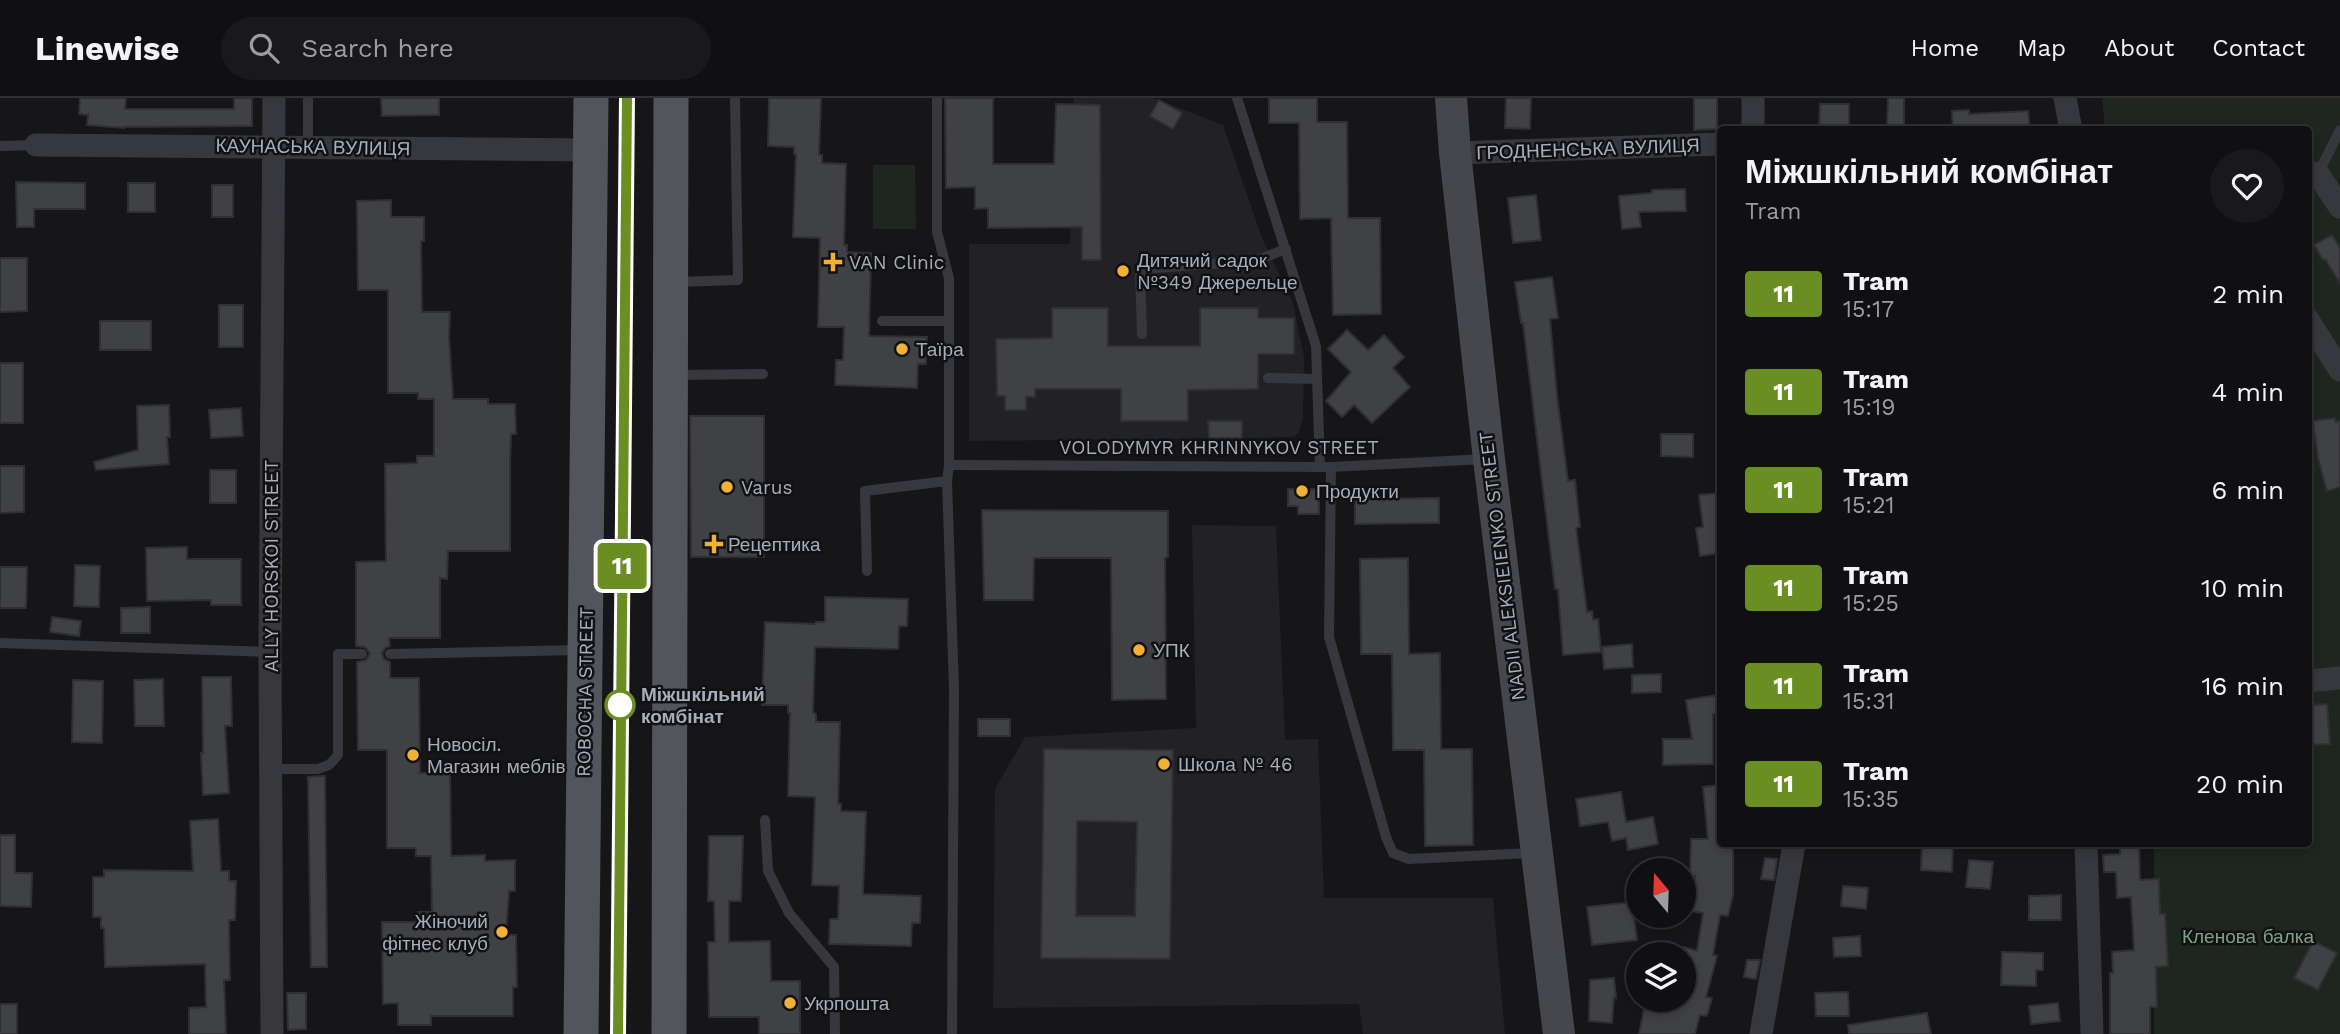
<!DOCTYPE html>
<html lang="en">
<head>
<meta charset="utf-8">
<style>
  :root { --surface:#101012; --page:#19191b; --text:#f1f3f6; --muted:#9c9d9f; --line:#303032 }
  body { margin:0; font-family:"Work Sans",sans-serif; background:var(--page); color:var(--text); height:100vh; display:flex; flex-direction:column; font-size:26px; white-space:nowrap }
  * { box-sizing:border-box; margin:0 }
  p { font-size:23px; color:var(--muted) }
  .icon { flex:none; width:38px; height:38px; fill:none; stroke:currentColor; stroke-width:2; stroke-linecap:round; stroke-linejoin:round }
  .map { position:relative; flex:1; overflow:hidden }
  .panel { position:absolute; left:1717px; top:28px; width:595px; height:721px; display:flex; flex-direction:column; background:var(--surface); border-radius:7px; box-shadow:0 4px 10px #0003,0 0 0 2px var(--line) }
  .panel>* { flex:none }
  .badge { padding:0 14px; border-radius:5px; font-size:24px; line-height:46px }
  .needle { width:46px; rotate:341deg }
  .controls { position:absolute; left:1626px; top:760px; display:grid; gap:14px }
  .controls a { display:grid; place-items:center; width:70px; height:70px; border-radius:50%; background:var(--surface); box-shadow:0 4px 10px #0003,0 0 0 2px var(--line); font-size:35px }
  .map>.badge { position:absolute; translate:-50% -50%; box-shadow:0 0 0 4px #fff }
  .round { display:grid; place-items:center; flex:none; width:74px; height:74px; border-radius:37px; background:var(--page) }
  .head { display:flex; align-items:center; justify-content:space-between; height:119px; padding:0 28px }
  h1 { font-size:33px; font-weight:700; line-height:52px }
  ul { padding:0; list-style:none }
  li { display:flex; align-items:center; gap:21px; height:98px; padding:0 28px }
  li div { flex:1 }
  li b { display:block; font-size:26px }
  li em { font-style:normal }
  li .badge { min-width:77px; font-weight:700; text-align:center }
  header { display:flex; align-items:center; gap:42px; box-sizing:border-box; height:98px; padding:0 35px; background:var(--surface); border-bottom:2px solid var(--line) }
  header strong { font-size:33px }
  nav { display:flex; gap:38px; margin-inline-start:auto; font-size:24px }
  .search { width:490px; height:63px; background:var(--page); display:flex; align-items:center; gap:18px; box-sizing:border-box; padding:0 24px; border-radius:38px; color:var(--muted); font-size:26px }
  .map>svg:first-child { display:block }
</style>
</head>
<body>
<header>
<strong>Linewise</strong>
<div class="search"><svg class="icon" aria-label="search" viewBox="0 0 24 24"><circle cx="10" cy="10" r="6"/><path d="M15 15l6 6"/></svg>Search here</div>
<nav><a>Home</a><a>Map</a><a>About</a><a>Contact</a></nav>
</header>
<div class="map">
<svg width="2340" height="936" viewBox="0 0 2340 936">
  <rect width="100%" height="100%" fill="#161618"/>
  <!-- built -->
  <g fill="#222225">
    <path d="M1074,0h79l70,27 39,113 31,65 11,54 -1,61 -5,16 -6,3 -50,1 -273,3v-197h101z"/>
    <path d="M1192,427l84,1 9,214 33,-1 6,159h169l12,136h-142l-4,-30 -366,4 2,-219 30,-52 171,-9z"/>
  </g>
  <!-- green -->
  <g fill="#1e261f">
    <path d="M2102,0h238v936h-186v-190h154v-714l-203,-1z"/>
    <path d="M873,67h42l1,64h-43z"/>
  </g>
  <!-- building -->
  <g fill="#404145" stroke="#303034" stroke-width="2" fill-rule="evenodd">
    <path d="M80,0h46l-1,11h109v-11h18v28l-128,1v1l-37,-3 1,-10 -9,-1z"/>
    <path d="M381,0h58v17l-57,1z"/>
    <path d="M769,0h52l-2,57h3v8l24,1 -2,81h3v7l24,1 -2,83 58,1 -1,27h-8l-1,24 -82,-3 1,-25h7l1,-33h-26l2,-89 -27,-1 3,-83h-2v-7l-26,-1z"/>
    <path d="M945,0h48v66h61l2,-60 44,1 1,155h-19v-33l-94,1v-20l-13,1v-22l-29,1z"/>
    <path d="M1269,0h48v24h30l1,96h32l1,96 -48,1 -2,-97 -31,1 -1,-96h-30z"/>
    <path d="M1506,0h25l-1,31 -25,-1z"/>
    <path d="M1694,0h23v31l-23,1z"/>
    <path d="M1888,0h16v30h-17z"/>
    <path d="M1159,2l23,13 -9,16 -23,-13z"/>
    <path d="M1820,6h29v26h-30z"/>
    <path d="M1969,12v4l59,-3 2,19h-77l-1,-19z"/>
    <path d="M16,84l69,1v26h-51v18h-17z"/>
    <rect x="128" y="85" width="27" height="29"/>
    <rect x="212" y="87" width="21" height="32"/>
    <path d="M1685,91l1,22 -47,1 2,15 -19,2 -3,-33 33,-3v-3z"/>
    <path d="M1536,97l5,45 -28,3 -5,-45z"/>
    <path d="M391,102v17h33v24h-3l1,71h28l-1,25 4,62h35v5h27l1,30h-5l-1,28v89h-62l-1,28 -7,-1v60h-51l1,8 -5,2 -3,5 2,6 6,3v16h29l1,95 30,-1 1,84 34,-1v6l30,-1v31h-6l-3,44h10l1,52h-4v29h-82v9h-33v-22l-15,1 -1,-82h36v-10h14l-1,-56h-15v-8h-29v-98h-29l-1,-88 9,-2 4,-7 -5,-6 -9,-1v-84l30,-1 -1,-97 32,-1v-7h17v-57h-16v-6h-30v-103h-30l-1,-89z"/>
    <path d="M2332,137l8,13v35l-15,-24 -2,1 -9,-15z"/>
    <path d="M0,160h27v53l-27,1z"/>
    <path d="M1552,179l6,41 -8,1 7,77 11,85 7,-1 5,47 -4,1 11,84 5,-1 1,9 5,-1 3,33 -38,3 -5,-66h-3l-32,-266h-2l-6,-41z"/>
    <rect x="219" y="207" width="24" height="42"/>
    <path d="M1052,210h56v38h92v-38h58v10h36v36h-36v35l-70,1v31h-67v-32h-86v8h-9v13h-21v-14h-8l-1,-57 56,-1z"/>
    <rect x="100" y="223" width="51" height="29"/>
    <path d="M1347,232l21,20 16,-15 20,22 -11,11 17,19 -38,36 -18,-18 -12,12 -16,-16 25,-29 -23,-23z"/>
    <rect x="0" y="265" width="23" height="60"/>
    <path d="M169,307l1,32h-3l2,27 -73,6 -2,-8 44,-12 -1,-44z"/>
    <path d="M241,310l2,28 -32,2 -2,-28z"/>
    <path d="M690,318h74v141h-73z"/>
    <path d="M2335,320l1,4 4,-1v66l-13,4 -9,-33 -5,-37z"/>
    <path d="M1208,323h34v17h-33z"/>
    <path d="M1661,336h32v23l-32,-1z"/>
    <path d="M0,368h24v46l-24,1z"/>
    <rect x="210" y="372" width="26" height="33"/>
    <path d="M1288,391h31v25h-21v-8h-10z"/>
    <path d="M1720,395v60l-20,3 -4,-28 7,-1 -4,-32z"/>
    <path d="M1439,400v25l-84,1v-25z"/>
    <path d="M982,412l186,1v46l-3,1 1,141 -54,1 -1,-142h-77l-1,42h-49z"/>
    <path d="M187,449v12h54v46h-30v-5l-64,1 -1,-53z"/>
    <path d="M1408,460l1,96 31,-1 1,96h31l1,96 -48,1 -1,-96h-31l-1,-96h-31l-1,-95z"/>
    <path d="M75,467l25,1 -1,41 -25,-1z"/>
    <path d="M0,469h27l-1,41h-26z"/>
    <path d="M825,499l83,2 -1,27h-8l-1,23 -83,-2 -2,66 3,1v8h24l-2,82h3v7l25,1 -3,82 58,2 -1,27h-8l-1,23 -82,-2 1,-25h8l1,-33 -27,-1 3,-88 -27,-1 2,-83h-2v-8h-26l3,-83 51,2v-2h9z"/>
    <path d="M150,509v26h-29v-25z"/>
    <path d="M52,519l29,4 -2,15 -29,-4z"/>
    <path d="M1632,546l1,23 -29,2 -2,-22z"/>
    <path d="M1661,576v18l-29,1v-18z"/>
    <path d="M202,579h29l1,49h-7l4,67 -26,2 -2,-42h2z"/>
    <path d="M163,581l1,47h-29l-1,-46z"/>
    <path d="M73,582l30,1 -1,62 -30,-1z"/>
    <path d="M1718,597l2,18 -7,1v50l-50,1v-26h29l-6,-39z"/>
    <path d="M2327,606l3,40 -22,1v-40z"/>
    <rect x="978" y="621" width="32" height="17"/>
    <path d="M1044,651l129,1 -3,209 -129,-1zM1077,723l60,1 -2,94h-59z"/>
    <path d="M322,678h3l2,191h-16l-3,-190z"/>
    <path d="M1720,687v59h13v51l-5,21 -8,-1 -7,40 4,1 -11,41 6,1 -5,18 -7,-1 -5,19h-56l7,-35h38v-52l13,4 6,-38 -13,-2 5,-35h-5l1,-37h17l-5,-52z"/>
    <path d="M1621,694l5,30 27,-5 5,27 -30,6 -2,-12 -14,3 -4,-19 -28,4 -4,-27z"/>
    <path d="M218,721l3,52h8v10h7l-1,39h-6l1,60h-6l2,54h-37v-26l17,-1 -1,-43 -100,3 -1,-39h-3v-11h-8v-40h11v-7l89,1 -3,-50z"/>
    <path d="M0,737h15v38h17l-1,34 -31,-1z"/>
    <path d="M709,738h34l-2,65h-12v41l41,-1 1,40h29v53h-41v-17h-50l-1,-75h7l-1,-41h-6z"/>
    <path d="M2120,746h19l1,36 19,-1 1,35h5l3,52 -12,1 1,40h-7v27h-40v-61h3l-1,-21 22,-2 -3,-53 -14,1 -1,-26h-12l-1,-17 17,-1z"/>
    <path d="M1922,748l31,1 -1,25 -31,-2z"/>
    <path d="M1765,760l12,1 -3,21 -13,-1z"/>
    <path d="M1969,762l24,2 -3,27 -24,-2z"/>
    <path d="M1843,788l25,2 -2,21 -25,-3z"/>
    <path d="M2061,797v25h-32v-24z"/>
    <path d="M1632,804l5,38 -45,5 -5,-38z"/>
    <path d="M1860,838l1,20 -27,1 -1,-19z"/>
    <path d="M2313,843l24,12 -19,37 -24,-12z"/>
    <path d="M2002,854l41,1v17h-7v16l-35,-1z"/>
    <path d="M1747,862h13l-4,19 -12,-2z"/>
    <path d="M1614,880l2,20 -2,-1 -2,26 -23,-2 1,-41z"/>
    <path d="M1848,894l1,24h-33l-1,-23z"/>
    <path d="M287,895h19v36l-18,1z"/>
    <path d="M2058,905l2,18 -29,3 -2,-18z"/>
    <rect x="0" y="906" width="17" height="30"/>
    <path d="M1927,915l4,21h-82l-1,-9z"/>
  </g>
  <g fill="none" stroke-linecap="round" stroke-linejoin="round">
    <!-- lane -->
    <g stroke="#37383d" stroke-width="10">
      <path d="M937,0v134l12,46v187l-2,16 7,208 -2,345"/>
      <path d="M1237,0l79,248 4,121"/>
      <path d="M0,48l36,-1"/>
      <path d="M308,48v-48"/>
      <path d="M2318,76l22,-44"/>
      <path d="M676,184l62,-2 -3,-182"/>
      <path d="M882,223h67"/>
      <path d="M1142,236l-2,-65 115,-8 31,-12"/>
      <path d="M676,277l87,-1"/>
      <path d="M1268,280l49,1"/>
      <path d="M949,367l382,2 155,-8"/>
      <path d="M1331,369l-2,170 57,200 7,16 16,6 124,-6"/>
      <path d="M867,473l-2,-80 82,-10"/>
      <path d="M0,545l270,9"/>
      <path d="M390,556l189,-4"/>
      <path d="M271,671h47l11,-4 9,-10v-101h24"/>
      <path d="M765,722l3,51 21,42 45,54 1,67"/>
    </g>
    <!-- street -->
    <g stroke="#37383d" stroke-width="23">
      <path d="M2065,0l6,32"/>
      <path d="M1753,32v-32"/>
      <path d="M36,47l555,5"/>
      <path d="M1455,55l265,-9"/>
      <path d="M2308,74l10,2 22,33"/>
      <path d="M2308,222l32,50"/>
      <path d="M2308,583l32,-3"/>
      <path d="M2086,746l6,190"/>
      <path d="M272,936l-2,-382 4,-554"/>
      <path d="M1761,936l33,-190"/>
    </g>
    <!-- secondary -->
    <path stroke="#45474d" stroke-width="32" d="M1451,0l4,55 34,306 70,575"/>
    <!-- primary -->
    <g stroke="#53555c" stroke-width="35">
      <path d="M581,936l10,-936"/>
      <path d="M669,936l2,-936"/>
    </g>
    <!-- tram -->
    <path stroke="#4a4c52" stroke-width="2" d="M618,936l9,-936"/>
  </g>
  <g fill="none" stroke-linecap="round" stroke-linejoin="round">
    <defs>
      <path id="line" d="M618,936l9,-936"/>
    </defs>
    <!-- line casing -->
    <use href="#line" stroke="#fff" stroke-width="16"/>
    <!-- line -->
    <use href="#line" stroke="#6b8e23" stroke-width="10"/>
  </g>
  <!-- markers -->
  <g fill="#f2b134" stroke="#111113" stroke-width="2.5">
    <path d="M829.5 153.5h7v7h7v7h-7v7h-7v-7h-7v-7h7z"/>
    <circle cx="1123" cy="173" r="7"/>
    <circle cx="902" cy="251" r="7"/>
    <circle cx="727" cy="389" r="7"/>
    <circle cx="1302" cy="393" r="7"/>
    <path d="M710.5 435.5h7v7h7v7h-7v7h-7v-7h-7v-7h7z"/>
    <circle cx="1139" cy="552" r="7"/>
    <circle cx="413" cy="657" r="7"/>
    <circle cx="1164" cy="666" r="7"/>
    <circle cx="502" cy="834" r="7"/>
    <circle cx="790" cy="905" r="7"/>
  </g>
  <circle fill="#fff" stroke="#6b8e23" stroke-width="3.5" cx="620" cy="607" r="14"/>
  <g text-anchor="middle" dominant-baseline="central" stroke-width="5" stroke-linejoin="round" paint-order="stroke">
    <!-- street labels -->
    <g font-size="19" fill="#a8adb8" stroke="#111113">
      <text transform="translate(313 49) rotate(1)">КАУНАСЬКА ВУЛИЦЯ</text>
      <text transform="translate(1588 51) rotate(-2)">ГРОДНЕНСЬКА ВУЛИЦЯ</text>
      <text x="1219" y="349">VOLODYMYR KHRINNYKOV STREET</text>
      <text transform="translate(271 468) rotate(-90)">ALLY HORSKOI STREET</text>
      <text transform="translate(1502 468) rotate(-97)">NADII ALEKSIEIENKO STREET</text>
      <text transform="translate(585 594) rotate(-89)">ROBOCHA STREET</text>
    </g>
    <!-- poi labels -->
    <g font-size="19" fill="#a8adb8" stroke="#111113" text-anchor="start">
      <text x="1137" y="162">Дитячий садок<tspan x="1137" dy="22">№349 Джерельце</tspan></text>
      <text x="849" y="164">VAN Clinic</text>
      <text x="916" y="251">Таїра</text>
      <text x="741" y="389">Varus</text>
      <text x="1316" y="393">Продукти</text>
      <text x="728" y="446">Рецептика</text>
      <text x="1153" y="552">УПК</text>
      <text x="427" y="646">Новосіл.<tspan x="427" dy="22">Магазин меблів</tspan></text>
      <text x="1178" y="666">Школа № 46</text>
      <text x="488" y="823" text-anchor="end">Жіночий<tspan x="488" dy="22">фітнес клуб</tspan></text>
      <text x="804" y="905">Укрпошта</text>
    </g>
    <!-- stop labels -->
    <g font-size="19" font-weight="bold" fill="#a8adb8" stroke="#111113" text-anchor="start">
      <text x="641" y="596">Міжшкільний<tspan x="641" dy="22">комбінат</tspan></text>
    </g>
    <!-- park labels -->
    <g font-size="19" fill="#7fa381" stroke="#111113">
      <text x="2248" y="838">Кленова балка</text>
    </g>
  </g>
</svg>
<div class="controls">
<a><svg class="needle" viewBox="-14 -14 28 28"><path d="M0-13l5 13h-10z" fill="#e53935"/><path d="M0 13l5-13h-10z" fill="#9c9d9f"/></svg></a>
<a><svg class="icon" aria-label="layers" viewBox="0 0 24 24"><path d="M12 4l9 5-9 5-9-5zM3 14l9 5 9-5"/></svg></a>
</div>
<b class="badge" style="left:622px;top:468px;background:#6b8e23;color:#fff">11</b>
<section class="panel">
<div class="head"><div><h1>Міжшкільний комбінат</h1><p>Tram</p></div><a class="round"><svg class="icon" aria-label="heart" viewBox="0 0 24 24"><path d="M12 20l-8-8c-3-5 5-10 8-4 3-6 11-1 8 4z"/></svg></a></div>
<ul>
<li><span class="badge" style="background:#6b8e23;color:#fff">11</span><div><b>Tram</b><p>15:17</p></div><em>2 min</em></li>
<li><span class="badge" style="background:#6b8e23;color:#fff">11</span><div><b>Tram</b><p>15:19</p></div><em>4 min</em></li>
<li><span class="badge" style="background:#6b8e23;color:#fff">11</span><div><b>Tram</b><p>15:21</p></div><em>6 min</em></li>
<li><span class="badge" style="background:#6b8e23;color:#fff">11</span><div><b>Tram</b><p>15:25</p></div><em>10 min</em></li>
<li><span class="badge" style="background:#6b8e23;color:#fff">11</span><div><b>Tram</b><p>15:31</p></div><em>16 min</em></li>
<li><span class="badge" style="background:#6b8e23;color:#fff">11</span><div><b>Tram</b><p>15:35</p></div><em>20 min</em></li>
</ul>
</section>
</div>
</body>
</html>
